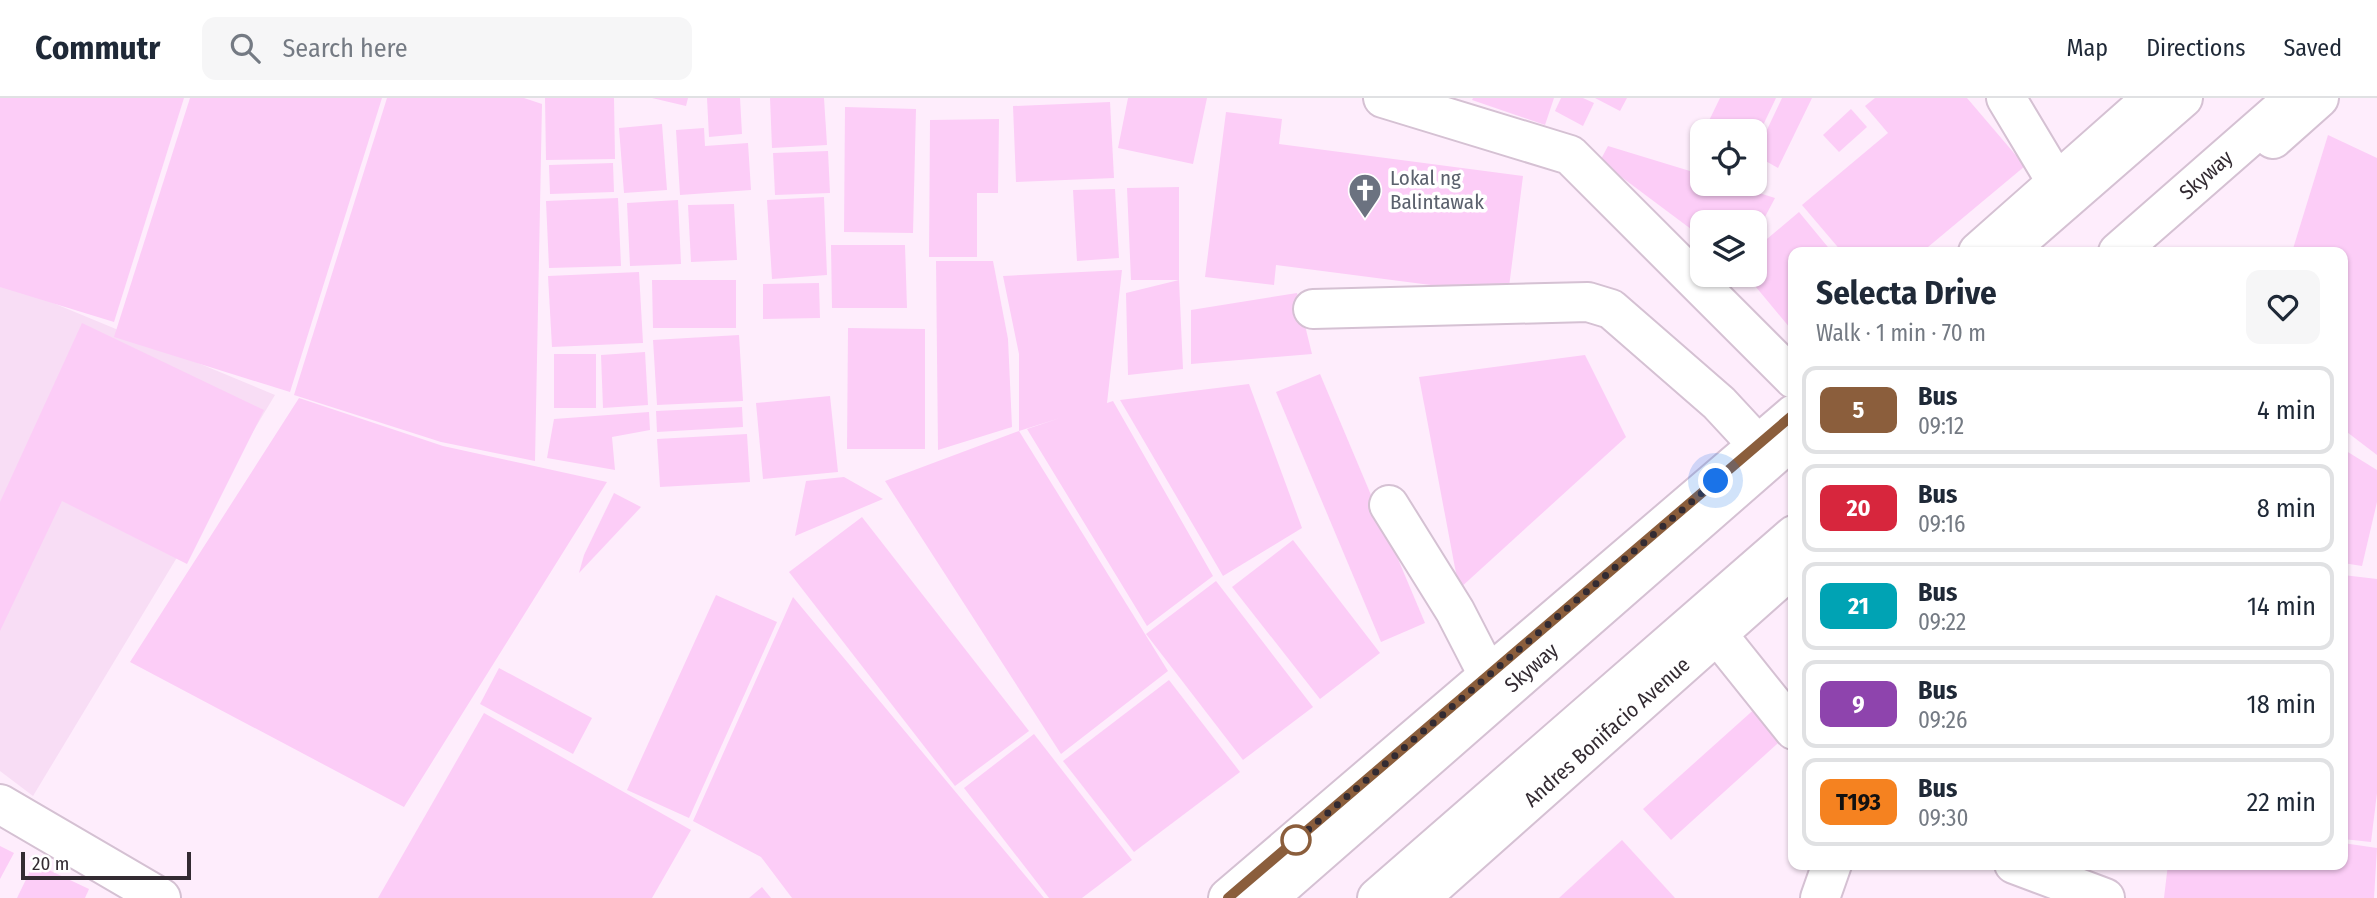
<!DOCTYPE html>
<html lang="en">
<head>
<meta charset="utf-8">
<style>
  :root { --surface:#fff; --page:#f6f6f7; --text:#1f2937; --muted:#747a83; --line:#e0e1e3 }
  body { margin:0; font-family:"Fira Sans Condensed",sans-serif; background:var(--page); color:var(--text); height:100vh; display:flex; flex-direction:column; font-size:26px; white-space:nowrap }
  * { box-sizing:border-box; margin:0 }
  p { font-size:23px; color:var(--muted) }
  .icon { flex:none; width:38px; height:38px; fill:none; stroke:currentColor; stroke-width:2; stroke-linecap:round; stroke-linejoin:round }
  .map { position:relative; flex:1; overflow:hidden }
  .sheet { position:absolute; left:1788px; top:149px; width:560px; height:623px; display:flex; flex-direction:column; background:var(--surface); border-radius:14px; box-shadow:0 2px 5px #0004 }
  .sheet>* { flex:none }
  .badge { padding:0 14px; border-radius:10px; font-size:24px; line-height:46px }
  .fabs { position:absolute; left:1690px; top:21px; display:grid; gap:14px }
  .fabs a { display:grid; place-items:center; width:77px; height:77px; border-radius:14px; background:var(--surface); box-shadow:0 2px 5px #0004; font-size:35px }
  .scale { position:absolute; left:21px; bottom:18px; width:170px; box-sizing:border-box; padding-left:7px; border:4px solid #332b32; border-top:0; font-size:19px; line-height:24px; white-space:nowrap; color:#332b32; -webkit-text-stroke:5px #fff; paint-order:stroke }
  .you { position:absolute; width:35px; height:35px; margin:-18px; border:5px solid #fff; border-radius:50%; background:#1a73e8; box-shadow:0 0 0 10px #1a73e833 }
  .map>.badge { position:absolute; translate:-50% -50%; box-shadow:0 0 0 4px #fff }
  .round { display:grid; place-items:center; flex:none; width:74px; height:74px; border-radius:14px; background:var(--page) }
  .overview { display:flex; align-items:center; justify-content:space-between; height:119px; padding:0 28px }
  h1 { font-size:33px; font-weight:700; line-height:52px }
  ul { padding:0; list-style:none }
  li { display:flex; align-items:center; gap:21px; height:88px; margin:0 14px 10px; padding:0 14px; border:4px solid var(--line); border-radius:14px }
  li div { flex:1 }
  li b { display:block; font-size:26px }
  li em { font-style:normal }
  li .badge { min-width:77px; font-weight:700; text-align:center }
  header { display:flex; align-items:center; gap:42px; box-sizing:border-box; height:98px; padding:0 35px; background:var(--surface); border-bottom:2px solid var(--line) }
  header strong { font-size:33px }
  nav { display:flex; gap:38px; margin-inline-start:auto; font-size:24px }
  .search { width:490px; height:63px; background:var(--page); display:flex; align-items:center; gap:18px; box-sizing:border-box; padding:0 24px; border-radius:14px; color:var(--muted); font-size:26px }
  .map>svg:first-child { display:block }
</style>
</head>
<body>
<header>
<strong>Commutr</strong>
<div class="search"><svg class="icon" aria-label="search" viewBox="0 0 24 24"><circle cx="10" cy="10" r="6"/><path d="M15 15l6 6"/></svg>Search here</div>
<nav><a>Map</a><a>Directions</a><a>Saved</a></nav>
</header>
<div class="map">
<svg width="2377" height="800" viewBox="0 0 2377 800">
  <rect width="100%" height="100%" fill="#feedfc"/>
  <!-- built -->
  <path fill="#f8ddf5" d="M0,183l275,114 -242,401 -33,-25z"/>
  <!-- building -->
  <g fill="#fccdf7">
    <path d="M0,0h184l-70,224 -114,-35z"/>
    <path d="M190,0h192l-92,294 -176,-55z"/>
    <path d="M387,0h137l18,6 -7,357 -94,-19 -147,-47z"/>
    <path d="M545,0h69l1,61 -69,1z"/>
    <path d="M652,0h36l-2,8z"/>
    <path d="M707,0h33l2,36 -33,3z"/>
    <path d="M770,0h54l3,47 -55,3z"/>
    <path d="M1128,0h79l-14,66 -75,-16z"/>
    <path d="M1473,0h81l-9,27 -73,-25z"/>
    <path d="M1561,0h22l11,5 -11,23 -28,-15z"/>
    <path d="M1595,0h32l-7,13z"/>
    <path d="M1720,0h56l-21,44v-11h-51z"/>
    <path d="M1782,0h30l-34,70 -23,-13z"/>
    <path d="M1875,0h92l58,68 -103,86h-80l-40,-47 86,-72 -23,-27z"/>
    <path d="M1110,4l4,76 -98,4 -3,-76z"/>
    <path d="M845,9l71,2 -3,124 -69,-1z"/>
    <path d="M1851,11l16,18 -28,25 -16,-17z"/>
    <path d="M1226,14l56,7 -3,25 244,32 -15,119 -232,-30 -2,20 -69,-8z"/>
    <path d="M999,21l-1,74h-21v64h-48l1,-137z"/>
    <path d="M662,26l5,66 -43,3 -5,-65z"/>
    <path d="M704,30l1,18 43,-3 3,47 -71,5 -4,-65z"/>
    <path d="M1703,36v25l-10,-4z"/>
    <path d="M2328,37l49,23v297l-34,-26v-177h-51z"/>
    <path d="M1608,48l95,29v9h27l45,14 -17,32 -3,-8h-12l-12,-6 -4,6h-24v16l-103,-77z"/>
    <path d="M828,53l2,42 -55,2 -2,-42z"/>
    <path d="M613,65l1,29 -64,2 -1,-29z"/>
    <path d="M1179,89v93l4,89 -55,6 -2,-82 53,-13h-48l-4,-92z"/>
    <path d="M1115,91l4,69 -42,3 -4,-71z"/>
    <path d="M824,99l3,78 -55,4 -5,-79z"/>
    <path d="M618,100l3,68 -72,2 -3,-67z"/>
    <path d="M678,102l3,64 -51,2 -3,-63z"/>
    <path d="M734,106l3,56 -46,2 -3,-57z"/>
    <path d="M1799,114l33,40h-38v73l-4,3 -44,-53h9v-26z"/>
    <path d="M831,147h74l2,63h-75z"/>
    <path d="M936,163h57l15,78 4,88 -74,23z"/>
    <path d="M1122,172l-15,133 6,-2 100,175 -66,50 -120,-197 33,-11 -41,13v-77l-16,-78z"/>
    <path d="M639,174l4,71 -91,4 -4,-71z"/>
    <path d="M652,182h84v48h-83z"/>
    <path d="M819,185l1,35 -57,1v-35z"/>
    <path d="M1297,195l15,61 -121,10v-54z"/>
    <path d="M82,225l182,87 -77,154 -125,-63 -62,130v-129z"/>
    <path d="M848,230l77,1v120h-78z"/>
    <path d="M739,237l4,66 -86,4 -4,-65z"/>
    <path d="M645,254l3,53 -45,3 -2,-53z"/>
    <rect x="554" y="256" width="42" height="54"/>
    <path d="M1585,257l41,82 -167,152 -40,-212z"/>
    <path d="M1320,276l105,249 -44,19 -105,-250z"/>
    <path d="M1249,286l53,144 -79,48 -103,-176z"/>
    <path d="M830,298l8,76 -75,7 -7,-76z"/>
    <path d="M299,300l144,48 164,36 -203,325 -274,-145z"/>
    <path d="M742,309l1,20 -86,5 -1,-21z"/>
    <path d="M649,314l1,18 -38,7 3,33 -68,-12 7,-39z"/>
    <path d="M1019,333l149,240 -107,83 -176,-273z"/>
    <path d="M747,336l3,48 -90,5 -3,-48z"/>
    <path d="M2343,351l34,21v32l-15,64 -19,-3z"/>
    <path d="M844,379l39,22 -88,37 11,-55z"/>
    <path d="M614,395l27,14 -62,66 5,-18z"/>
    <path d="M862,419l167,214 -74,55 -166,-214z"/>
    <path d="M1293,442l87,113 -60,46 -88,-112z"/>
    <path d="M2343,477l34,4v214l-6,49 -28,-3z"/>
    <path d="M1216,483l97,126 -70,53 -97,-126z"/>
    <path d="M716,497l61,27 -88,196 -62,-28z"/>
    <path d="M793,499l251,301h-252l-31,-41 -68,-36z"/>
    <path d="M499,570l93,50 -19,36 -93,-50z"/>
    <path d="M1169,582l71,92 -106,80 -71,-91z"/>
    <path d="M1759,607l28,30 -116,105 -28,-31z"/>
    <path d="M484,615l207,117 -39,68h-274z"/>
    <path d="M1034,636l98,126 -50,38h-33l-85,-110z"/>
    <path d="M1622,742l53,58h-116z"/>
    <path d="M2343,745l34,5 -3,50h-210l4,-34h175z"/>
    <path d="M0,748l14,7 -14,26z"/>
    <path d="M34,765l55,26 -4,9h-68z"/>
    <path d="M762,789l9,11h-22z"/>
  </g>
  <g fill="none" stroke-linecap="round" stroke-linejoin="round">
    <defs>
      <g id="minor">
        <path d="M1383,0l187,57 224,224"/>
        <path d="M2006,0l51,85"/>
        <path d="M1313,211l275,-7 23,7 108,94 39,42"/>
        <path d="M1389,407l66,106 33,64"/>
        <path d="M1717,536l77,96"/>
        <path d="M0,706l161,94"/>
        <path d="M2014,766l91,34"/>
        <path d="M1820,800l12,-34"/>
      </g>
      <g id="major">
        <path d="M2273,41l46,-41"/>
        <path d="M1978,154l174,-154"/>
        <path d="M1228,800l566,-484"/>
        <path id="s1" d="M1420,800l374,-332"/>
      </g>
      <g id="highway">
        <path d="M2006,154l177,-154"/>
        <path id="s2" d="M2118,154l176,-154"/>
        <path id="s3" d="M1268,800l526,-460"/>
        <path d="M1377,800l417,-363"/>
      </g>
    </defs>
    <!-- minor casing -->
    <use href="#minor" stroke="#d5c1d3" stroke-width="42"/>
    <!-- major casing -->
    <use href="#major" stroke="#d5c1d3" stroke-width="42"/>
    <!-- highway casing -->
    <use href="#highway" stroke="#d5c1d3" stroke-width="42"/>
    <!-- minor -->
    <use href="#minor" stroke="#fff" stroke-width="38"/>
    <!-- major -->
    <use href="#major" stroke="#fff" stroke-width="38"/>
    <!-- highway -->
    <use href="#highway" stroke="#fff" stroke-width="38"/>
  </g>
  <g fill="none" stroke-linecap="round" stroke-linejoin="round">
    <defs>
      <path id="line" d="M1228,800l566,-484"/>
    </defs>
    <!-- line casing -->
    <use href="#line" stroke="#fff" stroke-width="16"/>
    <!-- line -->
    <use href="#line" stroke="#8b5e3c" stroke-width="10"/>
    <!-- walk -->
    <path stroke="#332b32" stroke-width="7" stroke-dasharray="0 12.6" d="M1296,742l-8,7 428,-366"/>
  </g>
  <!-- icons -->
  <defs>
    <symbol id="church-pin" viewBox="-11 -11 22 30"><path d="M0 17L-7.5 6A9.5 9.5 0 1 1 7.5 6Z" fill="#6b7280" stroke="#fff"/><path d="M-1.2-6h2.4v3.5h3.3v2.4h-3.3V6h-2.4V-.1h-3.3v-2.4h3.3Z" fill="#fff"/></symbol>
  </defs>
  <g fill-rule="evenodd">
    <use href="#church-pin" x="1346" y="73" width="38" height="52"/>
  </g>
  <!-- markers -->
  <circle fill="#fff" stroke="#8b5e3c" stroke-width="3.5" cx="1296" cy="742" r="14"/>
  <g text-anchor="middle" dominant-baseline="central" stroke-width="7" stroke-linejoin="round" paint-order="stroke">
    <!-- street labels -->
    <g font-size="21" fill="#332b32" stroke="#fff">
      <text stroke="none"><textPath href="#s2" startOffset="117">Skyway</textPath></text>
      <text stroke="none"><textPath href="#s3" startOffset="350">Skyway</textPath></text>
      <text stroke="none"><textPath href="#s1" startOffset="250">Andres Bonifacio Avenue</textPath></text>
    </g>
    <!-- worship labels -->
    <g font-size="21" fill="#5b616d" stroke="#fff" text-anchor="start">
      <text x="1390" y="80">Lokal ng<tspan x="1390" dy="24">Balintawak</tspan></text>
    </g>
  </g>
</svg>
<div class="fabs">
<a><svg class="icon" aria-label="locate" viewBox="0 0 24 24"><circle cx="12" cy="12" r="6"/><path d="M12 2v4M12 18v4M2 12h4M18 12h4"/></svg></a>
<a><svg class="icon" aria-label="layers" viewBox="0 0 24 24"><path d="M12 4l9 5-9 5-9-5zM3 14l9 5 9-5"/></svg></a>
</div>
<div class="scale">20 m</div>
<div class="you" style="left:1716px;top:383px"></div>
<section class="sheet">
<div class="overview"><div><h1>Selecta Drive</h1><p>Walk · 1 min · 70 m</p></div><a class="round"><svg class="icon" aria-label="heart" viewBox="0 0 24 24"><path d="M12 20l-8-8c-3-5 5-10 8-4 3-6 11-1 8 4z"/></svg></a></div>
<ul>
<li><span class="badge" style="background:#8b5e3c;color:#fff">5</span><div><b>Bus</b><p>09:12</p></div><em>4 min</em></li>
<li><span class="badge" style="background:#d7263d;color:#fff">20</span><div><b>Bus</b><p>09:16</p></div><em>8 min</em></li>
<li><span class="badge" style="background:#00a3b4;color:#fff">21</span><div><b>Bus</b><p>09:22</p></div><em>14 min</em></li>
<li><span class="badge" style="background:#8e44ad;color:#fff">9</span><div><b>Bus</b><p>09:26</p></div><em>18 min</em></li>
<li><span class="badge" style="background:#f58220;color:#111">T193</span><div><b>Bus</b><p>09:30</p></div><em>22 min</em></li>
</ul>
</section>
</div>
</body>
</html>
